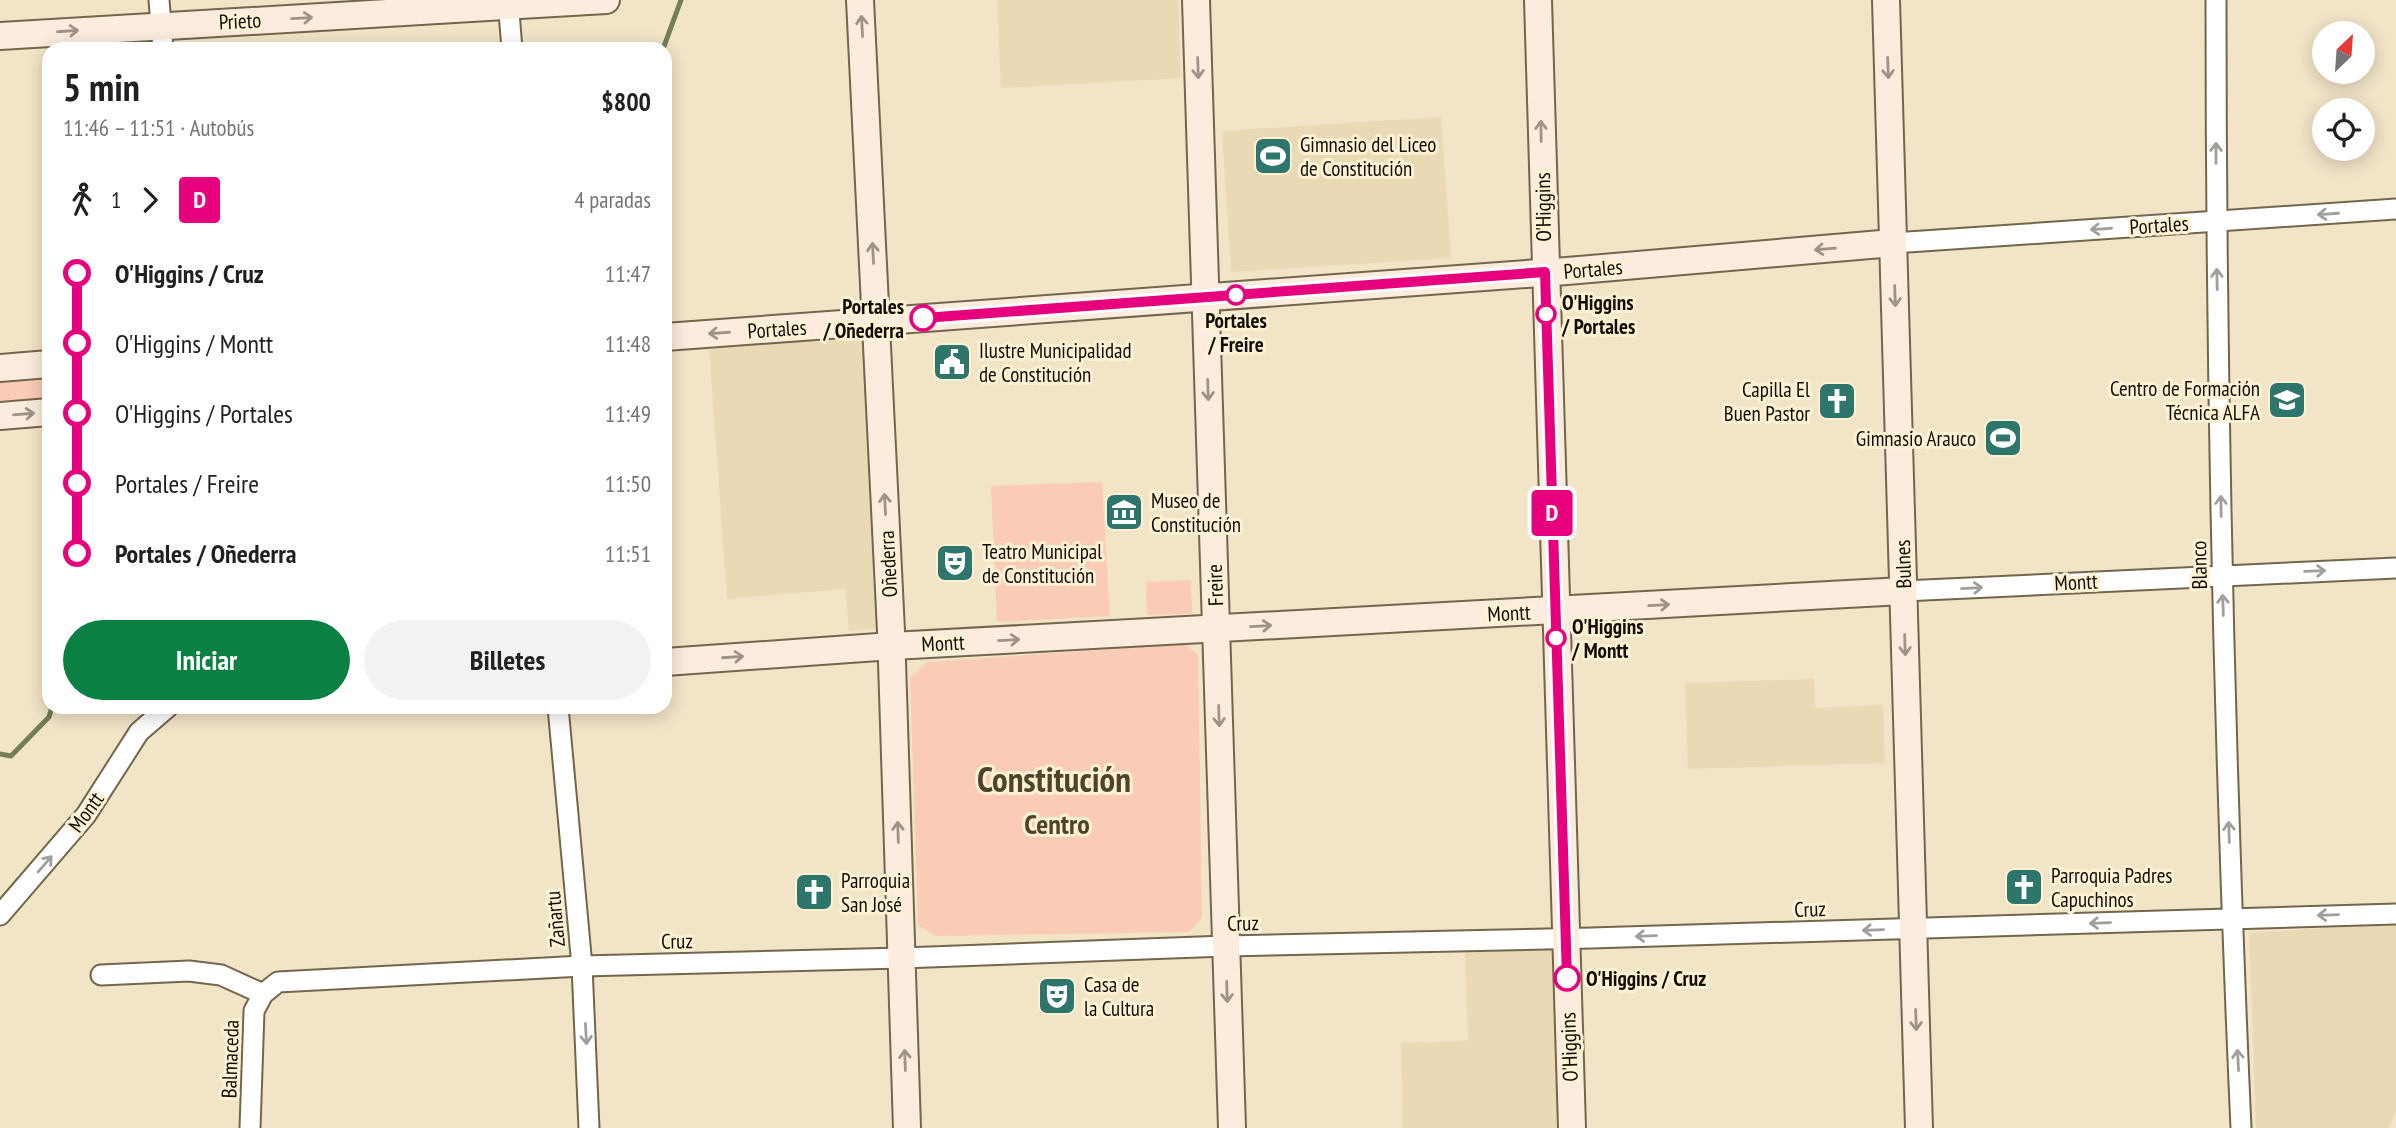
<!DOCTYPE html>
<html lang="es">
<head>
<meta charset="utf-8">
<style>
  :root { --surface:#fff; --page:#f2f2f2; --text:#202124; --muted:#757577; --accent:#0b8043 }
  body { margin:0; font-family:"PT Sans Narrow",sans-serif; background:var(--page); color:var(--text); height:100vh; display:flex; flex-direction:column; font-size:26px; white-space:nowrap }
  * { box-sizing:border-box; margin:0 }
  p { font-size:23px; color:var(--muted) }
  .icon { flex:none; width:38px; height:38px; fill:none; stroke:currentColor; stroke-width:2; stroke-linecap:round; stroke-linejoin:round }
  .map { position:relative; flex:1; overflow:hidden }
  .sheet { position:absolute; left:42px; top:42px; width:630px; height:672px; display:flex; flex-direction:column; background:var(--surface); border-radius:21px; box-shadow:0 4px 18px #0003 }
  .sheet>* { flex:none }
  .badge { padding:0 14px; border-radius:5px; font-size:24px; line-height:46px }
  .needle { width:46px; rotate:25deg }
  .controls { position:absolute; left:2312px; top:21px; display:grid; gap:14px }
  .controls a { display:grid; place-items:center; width:63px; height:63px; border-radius:50%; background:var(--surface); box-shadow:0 4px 18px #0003; font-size:35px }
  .map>.badge { position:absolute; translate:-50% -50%; box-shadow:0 0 0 4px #fff }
  .legs { display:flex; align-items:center; gap:10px; height:77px; padding:0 21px; font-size:23px }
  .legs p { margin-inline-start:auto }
  .overview { display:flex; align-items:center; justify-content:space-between; height:119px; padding:0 21px }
  h1 { font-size:38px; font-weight:700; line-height:52px }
  .button { display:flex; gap:14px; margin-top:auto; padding:14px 21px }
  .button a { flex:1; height:80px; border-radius:42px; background:var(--accent); color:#fff; font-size:28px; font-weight:700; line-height:80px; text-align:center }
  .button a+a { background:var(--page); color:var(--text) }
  ul { padding:0 21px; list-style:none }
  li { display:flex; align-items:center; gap:24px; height:70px; font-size:26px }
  li i { display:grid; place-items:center; width:10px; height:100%; margin:0 9px; background:currentColor }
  li i::after { content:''; width:18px; height:18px; margin:-9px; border:5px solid; border-radius:50%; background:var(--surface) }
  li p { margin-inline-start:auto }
  li:first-child i { background:linear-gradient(#0000 50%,currentColor 0) }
  li:last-child i { background:linear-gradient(currentColor 50%,#0000 0) }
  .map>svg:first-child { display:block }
</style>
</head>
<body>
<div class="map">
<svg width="2396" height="1128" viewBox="0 0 2396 1128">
  <rect width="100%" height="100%" fill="#f2e4c7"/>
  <!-- built -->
  <g fill="#ead9b5">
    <path d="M997,0h181l3,78 -180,10z"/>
    <path d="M1441,117l10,141 -220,14 -9,-141z"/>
    <path d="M866,334l15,294 -32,3 -4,-42 -118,10 -18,-253z"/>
    <path d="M1814,679l1,29 68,-3 2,58 -197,6 -3,-86z"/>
    <path d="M2396,924v188l-7,16h-133l-7,-195z"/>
    <path d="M1552,946l10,182h-159l-2,-85 67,-2 -3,-89z"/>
  </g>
  <!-- green -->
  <g fill="#fbccb5">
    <path d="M49,376v26l-49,4v-26z"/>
    <path d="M1102,482l8,134 -113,6 -6,-136z"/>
    <path d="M1191,580l1,34 -45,1 -1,-33z"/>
    <path d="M1186,644l12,11 4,263 -13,14 -253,4 -18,-11 -8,-247 17,-16z"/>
  </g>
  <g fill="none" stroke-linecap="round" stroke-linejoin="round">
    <!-- stream -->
    <g stroke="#727e56" stroke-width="5">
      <path d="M663,49l18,-49"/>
      <path d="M0,754l11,2 38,-39 3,-10"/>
    </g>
    <defs>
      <g id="street">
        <path d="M159,0l4,49"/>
        <path d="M508,0l4,49"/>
        <path d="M2216,0c0,376 8,752 25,1128"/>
        <path d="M1893,243l503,-34"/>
        <path d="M1903,591l493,-23"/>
        <path d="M558,707l24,259 7,162"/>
        <path d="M0,915l86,-100 53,-83 29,-25"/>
        <path d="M101,975l88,-4 32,4 42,19"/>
        <path d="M250,1128l4,-117 9,-17 15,-12 304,-16 320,-8 324,-12 365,-8 805,-24"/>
      </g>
      <g id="secondary">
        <path d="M860,0l31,631 16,497"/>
        <path d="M1196,0l36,1128"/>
        <path d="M1538,0l34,1128"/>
        <path d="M1886,0l33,1128"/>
        <path d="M0,36l606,-36"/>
        <path d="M665,337l902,-66 326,-28"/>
        <path d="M0,368l49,-4"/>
        <path d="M0,416l49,-4"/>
        <path d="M665,662l227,-16 1011,-55"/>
      </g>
    </defs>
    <!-- street casing -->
    <use href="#street" stroke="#72664d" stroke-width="23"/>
    <!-- secondary casing -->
    <use href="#secondary" stroke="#72664d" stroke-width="30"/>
    <!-- street -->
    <use href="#street" stroke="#fff" stroke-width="19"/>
    <!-- secondary -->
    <use href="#secondary" stroke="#fbecdd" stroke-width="26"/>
  </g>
  <!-- one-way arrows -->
  <defs><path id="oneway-shaft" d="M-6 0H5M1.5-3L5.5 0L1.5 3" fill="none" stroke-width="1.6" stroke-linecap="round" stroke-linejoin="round" transform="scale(1.75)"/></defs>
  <g stroke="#9e9387">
    <use href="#oneway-shaft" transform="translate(302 18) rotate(-3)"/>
    <use href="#oneway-shaft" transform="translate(862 26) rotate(-93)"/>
    <use href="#oneway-shaft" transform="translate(68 31) rotate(-4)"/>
    <use href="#oneway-shaft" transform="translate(1198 68) rotate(88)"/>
    <use href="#oneway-shaft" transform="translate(1888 68) rotate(88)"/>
    <use href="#oneway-shaft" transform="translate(1541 131) rotate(-91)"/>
    <use href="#oneway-shaft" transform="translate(1825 249) rotate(175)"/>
    <use href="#oneway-shaft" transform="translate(873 253) rotate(-93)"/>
    <use href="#oneway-shaft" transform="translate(1895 296) rotate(88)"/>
    <use href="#oneway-shaft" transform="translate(719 333) rotate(176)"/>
    <use href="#oneway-shaft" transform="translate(1208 390) rotate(88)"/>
    <use href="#oneway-shaft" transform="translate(24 414) rotate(-5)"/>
    <use href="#oneway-shaft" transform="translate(885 504) rotate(-93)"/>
    <use href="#oneway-shaft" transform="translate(1659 605) rotate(-3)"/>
    <use href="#oneway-shaft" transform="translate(1261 626) rotate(-3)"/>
    <use href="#oneway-shaft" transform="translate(1009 640) rotate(-3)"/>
    <use href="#oneway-shaft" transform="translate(1905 645) rotate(88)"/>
    <use href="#oneway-shaft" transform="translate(733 657) rotate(-4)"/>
    <use href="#oneway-shaft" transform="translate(1219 716) rotate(88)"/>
    <use href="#oneway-shaft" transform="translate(898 832) rotate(-92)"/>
    <use href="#oneway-shaft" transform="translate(1227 992) rotate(88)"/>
    <use href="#oneway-shaft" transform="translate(1916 1020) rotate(88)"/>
    <use href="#oneway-shaft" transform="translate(905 1060) rotate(-92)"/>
  </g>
  <g stroke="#a19f9b">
    <use href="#oneway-shaft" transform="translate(2216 153) rotate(-90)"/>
    <use href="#oneway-shaft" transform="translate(2328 214) rotate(176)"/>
    <use href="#oneway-shaft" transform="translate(2101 229) rotate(176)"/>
    <use href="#oneway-shaft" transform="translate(2217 279) rotate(-91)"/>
    <use href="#oneway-shaft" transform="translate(2221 506) rotate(-91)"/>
    <use href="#oneway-shaft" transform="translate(2315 571) rotate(-2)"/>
    <use href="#oneway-shaft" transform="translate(1972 588) rotate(-3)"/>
    <use href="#oneway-shaft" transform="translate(2223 605) rotate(-92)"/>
    <use href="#oneway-shaft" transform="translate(2229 832) rotate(-92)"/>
    <use href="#oneway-shaft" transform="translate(45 864) rotate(-49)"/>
    <use href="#oneway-shaft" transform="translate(2328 915) rotate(178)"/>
    <use href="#oneway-shaft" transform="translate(2100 923) rotate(178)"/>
    <use href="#oneway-shaft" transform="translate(1873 930) rotate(178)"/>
    <use href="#oneway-shaft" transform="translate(1646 936) rotate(178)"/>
    <use href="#oneway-shaft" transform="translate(586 1034) rotate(87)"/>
    <use href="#oneway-shaft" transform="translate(2238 1060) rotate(-93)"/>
  </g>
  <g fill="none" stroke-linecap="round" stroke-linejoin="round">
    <defs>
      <path id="line-1" d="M923,318l622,-46 22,706"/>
    </defs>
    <!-- line-1 casing -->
    <use href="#line-1" stroke="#fff" stroke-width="16"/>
    <!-- line-1 -->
    <use href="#line-1" stroke="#e6007e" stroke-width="10"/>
  </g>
  <!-- icons -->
  <defs>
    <symbol id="stadium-square" viewBox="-11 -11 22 22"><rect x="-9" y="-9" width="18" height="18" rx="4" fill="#2e756b" stroke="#fff2d4"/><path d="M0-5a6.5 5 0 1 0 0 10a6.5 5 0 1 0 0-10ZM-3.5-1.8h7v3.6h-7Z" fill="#fff"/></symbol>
    <symbol id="civic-square" viewBox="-11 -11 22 22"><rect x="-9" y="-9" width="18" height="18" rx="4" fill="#2e756b" stroke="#fff2d4"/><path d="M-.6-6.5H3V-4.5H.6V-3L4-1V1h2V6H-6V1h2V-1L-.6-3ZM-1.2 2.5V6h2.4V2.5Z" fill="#fff"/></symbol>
    <symbol id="university-square" viewBox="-11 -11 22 22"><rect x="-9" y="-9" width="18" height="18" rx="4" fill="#2e756b" stroke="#fff2d4"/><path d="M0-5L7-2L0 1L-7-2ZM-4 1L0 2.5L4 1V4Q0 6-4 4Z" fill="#fff"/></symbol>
    <symbol id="church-square" viewBox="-11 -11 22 22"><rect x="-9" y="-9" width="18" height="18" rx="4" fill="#2e756b" stroke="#fff2d4"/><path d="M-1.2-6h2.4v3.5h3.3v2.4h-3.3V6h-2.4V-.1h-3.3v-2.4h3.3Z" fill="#fff"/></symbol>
    <symbol id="museum-square" viewBox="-11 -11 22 22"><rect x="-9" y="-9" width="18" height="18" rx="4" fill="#2e756b" stroke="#fff2d4"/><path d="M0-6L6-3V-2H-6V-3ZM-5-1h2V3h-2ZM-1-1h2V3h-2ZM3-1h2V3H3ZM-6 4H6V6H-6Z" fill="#fff"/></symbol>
    <symbol id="theatre-square" viewBox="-11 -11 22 22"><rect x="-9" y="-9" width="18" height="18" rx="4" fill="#2e756b" stroke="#fff2d4"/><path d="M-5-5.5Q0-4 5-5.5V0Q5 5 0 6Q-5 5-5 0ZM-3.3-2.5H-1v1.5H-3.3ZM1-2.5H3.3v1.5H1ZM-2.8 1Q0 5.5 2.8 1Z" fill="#fff"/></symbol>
  </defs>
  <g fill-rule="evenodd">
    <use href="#stadium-square" x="1251" y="134" width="44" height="44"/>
    <use href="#civic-square" x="930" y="340" width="44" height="44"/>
    <use href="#university-square" x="2265" y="378" width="44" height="44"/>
    <use href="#church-square" x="1815" y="379" width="44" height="44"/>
    <use href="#stadium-square" x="1981" y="416" width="44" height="44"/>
    <use href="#museum-square" x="1102" y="490" width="44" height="44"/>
    <use href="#theatre-square" x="933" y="541" width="44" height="44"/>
    <use href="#church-square" x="2002" y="865" width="44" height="44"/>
    <use href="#church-square" x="792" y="870" width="44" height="44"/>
    <use href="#theatre-square" x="1035" y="974" width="44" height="44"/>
  </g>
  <!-- markers -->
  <g fill="#fff" stroke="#e6007e" stroke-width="3.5">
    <circle cx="1236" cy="295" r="9"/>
    <circle cx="1546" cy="314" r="9"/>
    <circle cx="923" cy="318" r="12"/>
    <circle cx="1556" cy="638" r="9"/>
    <circle cx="1567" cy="978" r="12"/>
  </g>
  <g text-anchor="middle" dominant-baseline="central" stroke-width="6" stroke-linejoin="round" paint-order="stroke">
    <!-- street labels -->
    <g font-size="21" fill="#130e05" stroke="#fff2d4">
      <text transform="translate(240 21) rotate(-3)">Prieto</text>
      <text transform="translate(1543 207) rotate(-91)">O'Higgins</text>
      <text transform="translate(2159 225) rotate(-4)">Portales</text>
      <text transform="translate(1593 269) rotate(-5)">Portales</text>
      <text transform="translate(777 329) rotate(-4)">Portales</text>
      <text transform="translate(888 564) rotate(-93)">Oñederra</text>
      <text transform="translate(1903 564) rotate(-92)">Bulnes</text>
      <text transform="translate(2199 565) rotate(-91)">Blanco</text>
      <text transform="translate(2076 582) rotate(-3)">Montt</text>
      <text transform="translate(1215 585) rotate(-92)">Freire</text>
      <text transform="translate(1509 613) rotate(-3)">Montt</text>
      <text transform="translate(943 643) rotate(-3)">Montt</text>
      <text transform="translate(86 812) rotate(-54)">Montt</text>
      <text transform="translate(1810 909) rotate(-2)">Cruz</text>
      <text transform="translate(555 919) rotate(-95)">Zañartu</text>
      <text transform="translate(1243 923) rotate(-1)">Cruz</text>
      <text transform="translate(677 941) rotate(-1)">Cruz</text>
      <text transform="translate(1569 1047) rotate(-92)">O'Higgins</text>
      <text transform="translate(230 1059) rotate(-88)">Balmaceda</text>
    </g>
    <!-- poi labels -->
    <g font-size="21" fill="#130e05" stroke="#fff2d4" text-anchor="start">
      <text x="1300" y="144">Gimnasio del Liceo<tspan x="1300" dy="24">de Constitución</tspan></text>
      <text x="979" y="350">Ilustre Municipalidad<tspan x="979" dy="24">de Constitución</tspan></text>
      <text x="2260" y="388" text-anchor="end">Centro de Formación<tspan x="2260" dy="24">Técnica ALFA</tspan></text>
      <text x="1810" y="389" text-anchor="end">Capilla El<tspan x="1810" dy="24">Buen Pastor</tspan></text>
      <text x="1976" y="438" text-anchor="end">Gimnasio Arauco</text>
      <text x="1151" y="500">Museo de<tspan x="1151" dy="24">Constitución</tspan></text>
      <text x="982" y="551">Teatro Municipal<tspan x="982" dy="24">de Constitución</tspan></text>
      <text x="2051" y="875">Parroquia Padres<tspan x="2051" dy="24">Capuchinos</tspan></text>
      <text x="841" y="880">Parroquia<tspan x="841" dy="24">San José</tspan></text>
      <text x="1084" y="984">Casa de<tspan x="1084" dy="24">la Cultura</tspan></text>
    </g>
    <!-- stop labels -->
    <g font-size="21" font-weight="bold" fill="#130e05" stroke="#fff2d4" text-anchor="start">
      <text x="1562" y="302">O'Higgins<tspan x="1562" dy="24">/ Portales</tspan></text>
      <text x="904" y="306" text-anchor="end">Portales<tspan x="904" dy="24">/ Oñederra</tspan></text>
      <text x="1236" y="320" text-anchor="middle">Portales<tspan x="1236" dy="24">/ Freire</tspan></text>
      <text x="1572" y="626">O'Higgins<tspan x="1572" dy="24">/ Montt</tspan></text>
      <text x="1586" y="978">O'Higgins / Cruz</text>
    </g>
    <!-- district labels -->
    <g font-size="28" font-weight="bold" fill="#4f442b" stroke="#fff2d4">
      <text x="1057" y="823">Centro</text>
    </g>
    <!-- town labels -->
    <g font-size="35" font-weight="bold" fill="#4f442b" stroke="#fff2d4">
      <text x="1054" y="779">Constitución</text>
    </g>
  </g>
</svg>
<div class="controls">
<a><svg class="needle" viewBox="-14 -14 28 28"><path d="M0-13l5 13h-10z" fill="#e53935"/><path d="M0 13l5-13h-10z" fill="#757577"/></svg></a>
<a><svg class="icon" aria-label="locate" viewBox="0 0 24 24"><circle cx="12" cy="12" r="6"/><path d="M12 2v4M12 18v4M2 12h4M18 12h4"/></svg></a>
</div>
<b class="badge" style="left:1552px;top:513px;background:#e6007e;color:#fff">D</b>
<section class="sheet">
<div class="overview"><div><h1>5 min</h1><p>11:46 – 11:51 · Autobús</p></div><b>$800</b></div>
<div class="legs"><svg class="icon" aria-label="walk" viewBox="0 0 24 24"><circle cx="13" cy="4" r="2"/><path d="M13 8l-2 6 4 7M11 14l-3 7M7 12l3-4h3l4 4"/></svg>1<svg class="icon" aria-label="forward" viewBox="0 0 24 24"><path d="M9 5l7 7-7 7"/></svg><b class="badge" style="background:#e6007e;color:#fff">D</b><p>4 paradas</p></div>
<ul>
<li><i style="color:#e6007e"></i><b>O'Higgins / Cruz</b><p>11:47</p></li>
<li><i style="color:#e6007e"></i><span>O'Higgins / Montt</span><p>11:48</p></li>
<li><i style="color:#e6007e"></i><span>O'Higgins / Portales</span><p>11:49</p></li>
<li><i style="color:#e6007e"></i><span>Portales / Freire</span><p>11:50</p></li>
<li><i style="color:#e6007e"></i><b>Portales / Oñederra</b><p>11:51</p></li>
</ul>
<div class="button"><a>Iniciar</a><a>Billetes</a></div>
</section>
</div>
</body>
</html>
